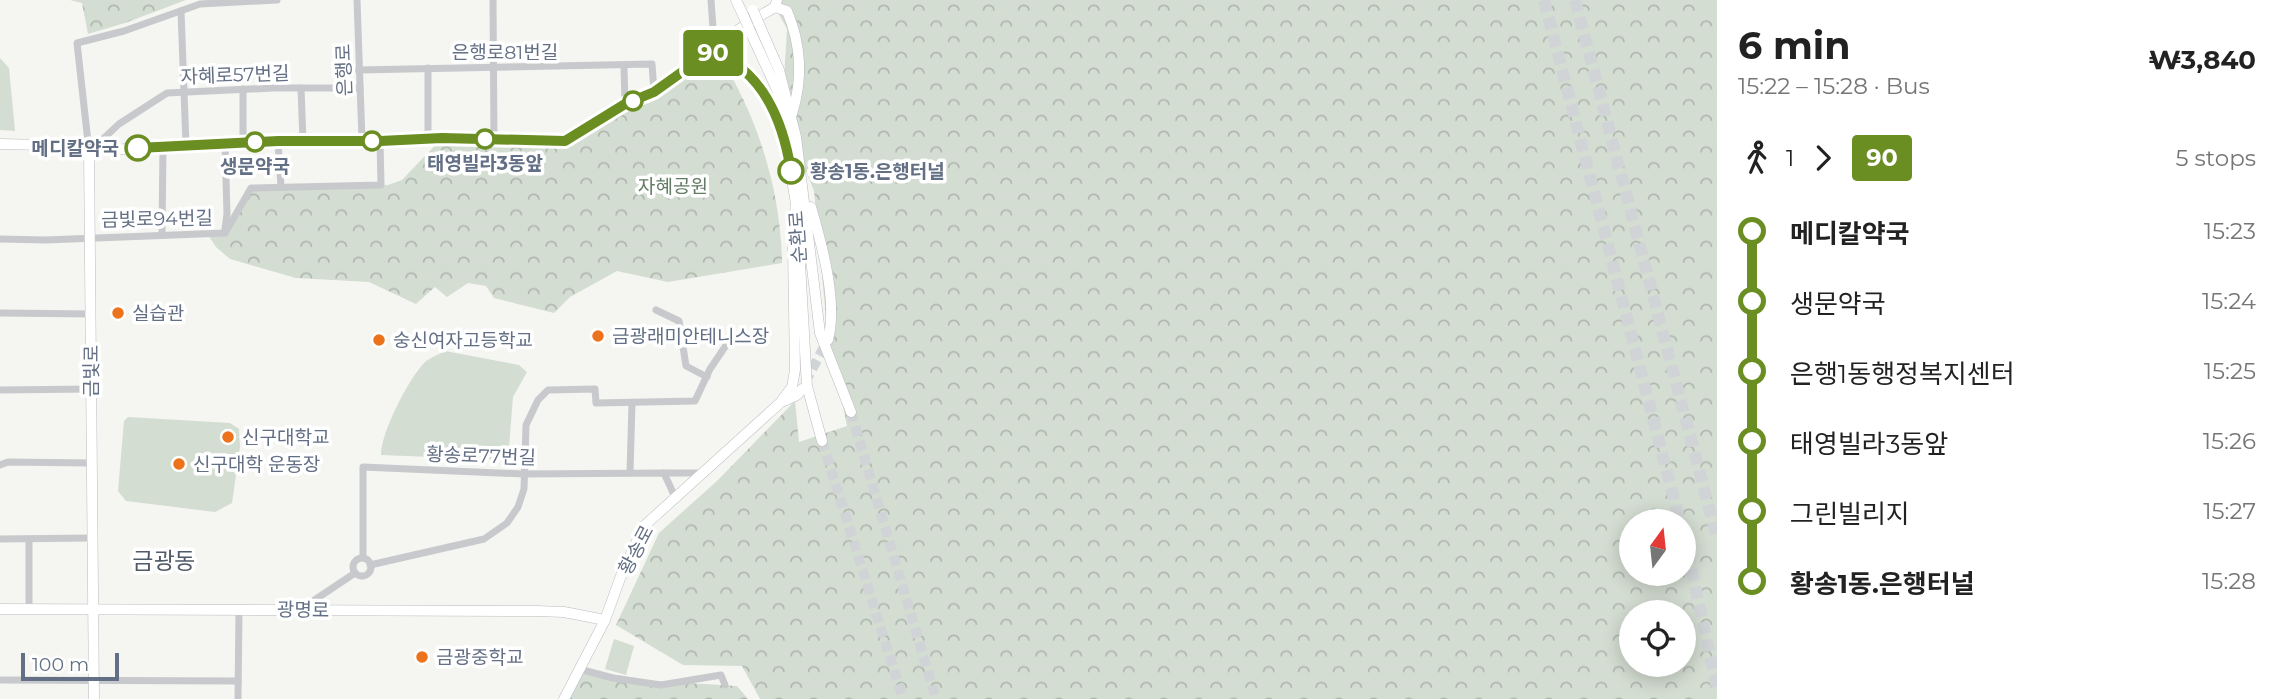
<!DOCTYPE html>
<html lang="en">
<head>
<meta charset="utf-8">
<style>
  :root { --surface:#fff; --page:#f6f6f6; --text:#222; --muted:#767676 }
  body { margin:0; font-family:Montserrat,"Noto Sans KR",sans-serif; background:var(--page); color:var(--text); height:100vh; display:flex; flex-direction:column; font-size:26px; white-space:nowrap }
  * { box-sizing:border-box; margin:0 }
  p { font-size:23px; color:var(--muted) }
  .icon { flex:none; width:38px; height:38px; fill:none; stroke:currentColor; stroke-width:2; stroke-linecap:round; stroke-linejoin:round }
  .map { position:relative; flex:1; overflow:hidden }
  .side { display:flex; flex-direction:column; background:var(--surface); width:560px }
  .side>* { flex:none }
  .badge { padding:0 14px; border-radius:5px; font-size:24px; line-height:46px }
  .needle { width:46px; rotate:15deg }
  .buttons { position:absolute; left:1619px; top:509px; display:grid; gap:14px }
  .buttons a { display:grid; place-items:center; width:77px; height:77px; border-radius:50%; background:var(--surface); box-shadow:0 4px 18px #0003; font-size:35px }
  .scale { position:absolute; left:21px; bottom:18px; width:98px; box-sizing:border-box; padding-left:7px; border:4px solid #636f84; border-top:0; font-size:19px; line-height:24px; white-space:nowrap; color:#636f84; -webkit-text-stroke:5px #fff; paint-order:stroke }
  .map>.badge { position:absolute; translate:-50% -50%; box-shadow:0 0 0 4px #fff }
  .legs { display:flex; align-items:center; gap:10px; height:77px; padding:0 21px; font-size:23px }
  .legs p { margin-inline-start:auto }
  .headline { display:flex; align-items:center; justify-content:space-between; height:119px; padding:0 21px }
  h1 { font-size:38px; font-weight:700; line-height:52px }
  ul { padding:0 21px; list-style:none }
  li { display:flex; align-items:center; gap:24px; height:70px; font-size:26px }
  li i { display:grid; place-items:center; width:10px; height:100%; margin:0 9px; background:currentColor }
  li i::after { content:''; width:18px; height:18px; margin:-9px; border:5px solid; border-radius:50%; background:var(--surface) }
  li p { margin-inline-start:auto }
  li:first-child i { background:linear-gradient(#0000 50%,currentColor 0) }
  li:last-child i { background:linear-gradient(currentColor 50%,#0000 0) }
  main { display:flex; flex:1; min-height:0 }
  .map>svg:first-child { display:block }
</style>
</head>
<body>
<main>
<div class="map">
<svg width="1717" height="699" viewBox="0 0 1717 699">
  <defs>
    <pattern id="forest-crowns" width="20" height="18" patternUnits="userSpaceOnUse" patternTransform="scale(1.75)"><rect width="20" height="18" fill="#d4ddd2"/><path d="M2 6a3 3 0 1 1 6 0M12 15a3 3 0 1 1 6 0" fill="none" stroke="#b0b7b0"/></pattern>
  </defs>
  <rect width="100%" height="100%" fill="#f5f6f1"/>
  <!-- green -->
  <g fill="#d4ddd2">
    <path d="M0,58l9,10 6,63 -15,-1z"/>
    <path d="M445,351l74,14 8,7 -14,25 -5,63 -127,-5c0,-23 28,-77 44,-93 5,-4 14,-8 20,-11z"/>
    <path d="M128,417l102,6 9,6 1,18 -8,56 -17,9 -89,-11 -8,-10 6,-70z"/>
    <path d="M614,639l20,7 -8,29 -21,-6z"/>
  </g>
  <!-- forest -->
  <g fill="url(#forest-crowns)" fill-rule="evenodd">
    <path d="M70,0h116l-61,23 -37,11 -6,-31z"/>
    <path d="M771,0h946v699h-957l-18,-33 -59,-1 -67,-40 43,-92 59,-53 77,-79 4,41 48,-16 -20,-97 -13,-138 -32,-79 5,-83zM1631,522h53v52h-53zM1631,612h53v53h-53z"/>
    <path d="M697,61l32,11c33,58 52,125 53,191l-114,19 -51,-11 -47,26 -16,16 -60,-15 -8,-12 -18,-3 -21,14 -12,-10 -19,17 -47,-22 -73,-4 -66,-19 -14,-12 -8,-12h17l26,-47 137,-3 14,-5 40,-42 123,3z"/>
    <path d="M579,669l75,12 83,5 11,13h-181z"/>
  </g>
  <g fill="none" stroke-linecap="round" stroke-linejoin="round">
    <!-- secondary-tunnel -->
    <g stroke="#d0d4d6" stroke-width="10" stroke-dasharray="10 5" stroke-linecap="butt">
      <path d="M805,382l23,-42"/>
      <path d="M851,412l85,287"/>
      <path d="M822,441l81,258"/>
    </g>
    <!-- highway-tunnel -->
    <g stroke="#d0d4d6" stroke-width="12" stroke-dasharray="12 6" stroke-linecap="butt">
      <path d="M1544,0l136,522"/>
      <path d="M1575,0l142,538"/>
      <path d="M1684,534l33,154"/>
    </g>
    <defs>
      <g id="secondary">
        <path d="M736,0l8,17"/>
        <path d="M775,7l12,4c14,33 16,68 5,103"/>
        <path d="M758,22l21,48 17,67 24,196 31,79"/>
        <path d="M751,33l27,59 18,112"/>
        <path d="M710,52c41,12 55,41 72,78"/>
        <path d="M0,144l44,1 45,6 189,-10h102l62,-3 122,3 61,-37 29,-12 94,-69 27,-16 2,-7"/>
        <path d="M89,151l5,548"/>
        <path d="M811,207c11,38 27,95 17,133"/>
        <path d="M799,246l8,140 15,55"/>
        <path d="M784,401l13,-6 5,-6"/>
        <path d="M0,609l537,2 27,1 41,8"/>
        <path d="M564,699l41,-79 17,-47 22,-47 136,-123 12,-16 3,-17 -2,-123 3,-48"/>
      </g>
    </defs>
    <!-- secondary casing -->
    <use href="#secondary" stroke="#b9bcc1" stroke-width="11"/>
    <!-- street -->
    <g stroke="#c7c9cd" stroke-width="7">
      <path d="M357,0l5,140"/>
      <path d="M493,0l1,139"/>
      <path d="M181,11l5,134"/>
      <path d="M710,51l3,-23 -2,-28"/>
      <path d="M624,67l1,37"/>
      <path d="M358,70l294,-6 2,28"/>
      <path d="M301,88l2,53"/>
      <path d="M428,139v-71"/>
      <path d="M278,141l3,46"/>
      <path d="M243,142v-53"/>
      <path d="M89,151l-12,-108 47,-12 76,-27 77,-4"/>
      <path d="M90,151l29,-27 48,-31 106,-5h87"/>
      <path d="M225,229l2,-15 -2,-71"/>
      <path d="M225,233l26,-45 130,-3 -1,-44"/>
      <path d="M162,235l1,-89"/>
      <path d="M0,239l46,1 179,-7"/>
      <path d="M656,310l23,11 7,45 21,11"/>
      <path d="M0,313l91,1"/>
      <path d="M0,390l91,-1"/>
      <path d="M0,465l8,-3 84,1"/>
      <path d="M630,473l2,-70"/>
      <path d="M664,473h38"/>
      <path d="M0,539l92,-1"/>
      <path d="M29,539v70"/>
      <path d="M363,558v-91l161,7 140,-1 11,24"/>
      <circle cx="362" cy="567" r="9"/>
      <path d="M370,565l114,-26 23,-16 11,-16 6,-18 2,-64 12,-25 10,-10 47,-1 1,14 99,-2 15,-32 19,-28"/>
      <path d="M301,609l54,-36"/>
      <path d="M579,669l34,9 48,7 60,-10 4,10"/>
      <path d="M0,680l238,1"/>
      <path d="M238,699l1,-89"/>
    </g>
    <!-- secondary -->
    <use href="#secondary" stroke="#fff" stroke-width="10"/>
    <defs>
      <g id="secondary-bridge">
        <path d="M753,10l5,12"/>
        <path d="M744,17l7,16"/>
      </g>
    </defs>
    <!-- secondary-bridge casing -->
    <use href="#secondary-bridge" stroke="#b9bcc1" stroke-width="11" stroke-linecap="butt"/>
    <!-- secondary-bridge -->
    <use href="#secondary-bridge" stroke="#fff" stroke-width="10"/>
  </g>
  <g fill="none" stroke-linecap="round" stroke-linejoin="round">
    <defs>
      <path id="line-1" d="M138,148l140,-7h102l62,-3 123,3 60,-37 29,-12 56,-40c52,16 73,69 81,119"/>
    </defs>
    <!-- line-1 casing -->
    <use href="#line-1" stroke="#fff" stroke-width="16"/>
    <!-- line-1 -->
    <use href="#line-1" stroke="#6b8e23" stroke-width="10"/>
  </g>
  <!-- markers -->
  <g fill="#fff" stroke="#6b8e23" stroke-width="3.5">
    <circle cx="633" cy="101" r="9"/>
    <circle cx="485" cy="139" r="9"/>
    <circle cx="372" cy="141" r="9"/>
    <circle cx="255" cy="142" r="9"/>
    <circle cx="138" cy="148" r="12"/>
    <circle cx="791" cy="171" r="12"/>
  </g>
  <g fill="#ec731b" stroke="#fff" stroke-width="2.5">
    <circle cx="118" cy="313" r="7"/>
    <circle cx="598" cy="336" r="7"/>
    <circle cx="379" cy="340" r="7"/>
    <circle cx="228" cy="437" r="7"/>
    <circle cx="179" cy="464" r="7"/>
    <circle cx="422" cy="657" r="7"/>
  </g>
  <g text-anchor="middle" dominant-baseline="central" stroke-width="7" stroke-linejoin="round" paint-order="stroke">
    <!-- street labels -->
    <g font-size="19" fill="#636f84" stroke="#fff">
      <text x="505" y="52">은행로81번길</text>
      <text transform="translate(344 70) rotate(-92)">은행로</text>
      <text transform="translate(235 75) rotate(-2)">자혜로57번길</text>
      <text transform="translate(157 219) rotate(-1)">금빛로94번길</text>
      <text transform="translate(798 237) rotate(-94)">순환로</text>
      <text transform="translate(91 371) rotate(-90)">금빛로</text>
      <text transform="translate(481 456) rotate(2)">황송로77번길</text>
      <text transform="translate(636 550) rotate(-62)">황송로</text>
      <text transform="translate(303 610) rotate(1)">광명로</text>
    </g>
    <!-- stop labels -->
    <g font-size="19" font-weight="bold" fill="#636f84" stroke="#fff">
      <text x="119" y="148" text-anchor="end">메디칼약국</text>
      <text x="485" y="163">태영빌라3동앞</text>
      <text x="255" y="166">생문약국</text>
      <text x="810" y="171" text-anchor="start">황송1동.은행터널</text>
    </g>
    <!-- park labels -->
    <g font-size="19" fill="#627b62" stroke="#fff">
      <text x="673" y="186">자혜공원</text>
    </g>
    <!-- poi labels -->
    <g font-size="19" fill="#636f84" stroke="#fff" text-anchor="start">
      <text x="132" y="313">실습관</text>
      <text x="612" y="336">금광래미안테니스장</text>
      <text x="393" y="340">숭신여자고등학교</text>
      <text x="242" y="437">신구대학교</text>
      <text x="193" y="464">신구대학 운동장</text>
      <text x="436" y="657">금광중학교</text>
    </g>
    <!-- quarter labels -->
    <g font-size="23" fill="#515a69" stroke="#fff">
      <text x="164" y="561">금광동</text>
    </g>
  </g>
</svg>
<div class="buttons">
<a><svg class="needle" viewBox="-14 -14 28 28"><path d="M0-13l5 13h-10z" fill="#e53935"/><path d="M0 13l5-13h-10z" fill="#767676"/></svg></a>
<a><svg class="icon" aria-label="locate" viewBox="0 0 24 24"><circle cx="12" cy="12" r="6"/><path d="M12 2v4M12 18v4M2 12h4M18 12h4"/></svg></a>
</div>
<div class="scale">100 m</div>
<b class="badge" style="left:713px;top:53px;background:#6b8e23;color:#fff">90</b>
</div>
<section class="side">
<div class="headline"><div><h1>6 min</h1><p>15:22 – 15:28 · Bus</p></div><b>₩3,840</b></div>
<div class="legs"><svg class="icon" aria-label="walk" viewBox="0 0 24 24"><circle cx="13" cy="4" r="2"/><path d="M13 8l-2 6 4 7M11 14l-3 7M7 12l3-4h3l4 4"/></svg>1<svg class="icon" aria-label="forward" viewBox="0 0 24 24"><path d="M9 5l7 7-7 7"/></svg><b class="badge" style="background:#6b8e23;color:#fff">90</b><p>5 stops</p></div>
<ul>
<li><i style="color:#6b8e23"></i><b>메디칼약국</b><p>15:23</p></li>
<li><i style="color:#6b8e23"></i><span>생문약국</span><p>15:24</p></li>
<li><i style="color:#6b8e23"></i><span>은행1동행정복지센터</span><p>15:25</p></li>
<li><i style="color:#6b8e23"></i><span>태영빌라3동앞</span><p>15:26</p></li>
<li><i style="color:#6b8e23"></i><span>그린빌리지</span><p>15:27</p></li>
<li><i style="color:#6b8e23"></i><b>황송1동.은행터널</b><p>15:28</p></li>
</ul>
</section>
</main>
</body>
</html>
